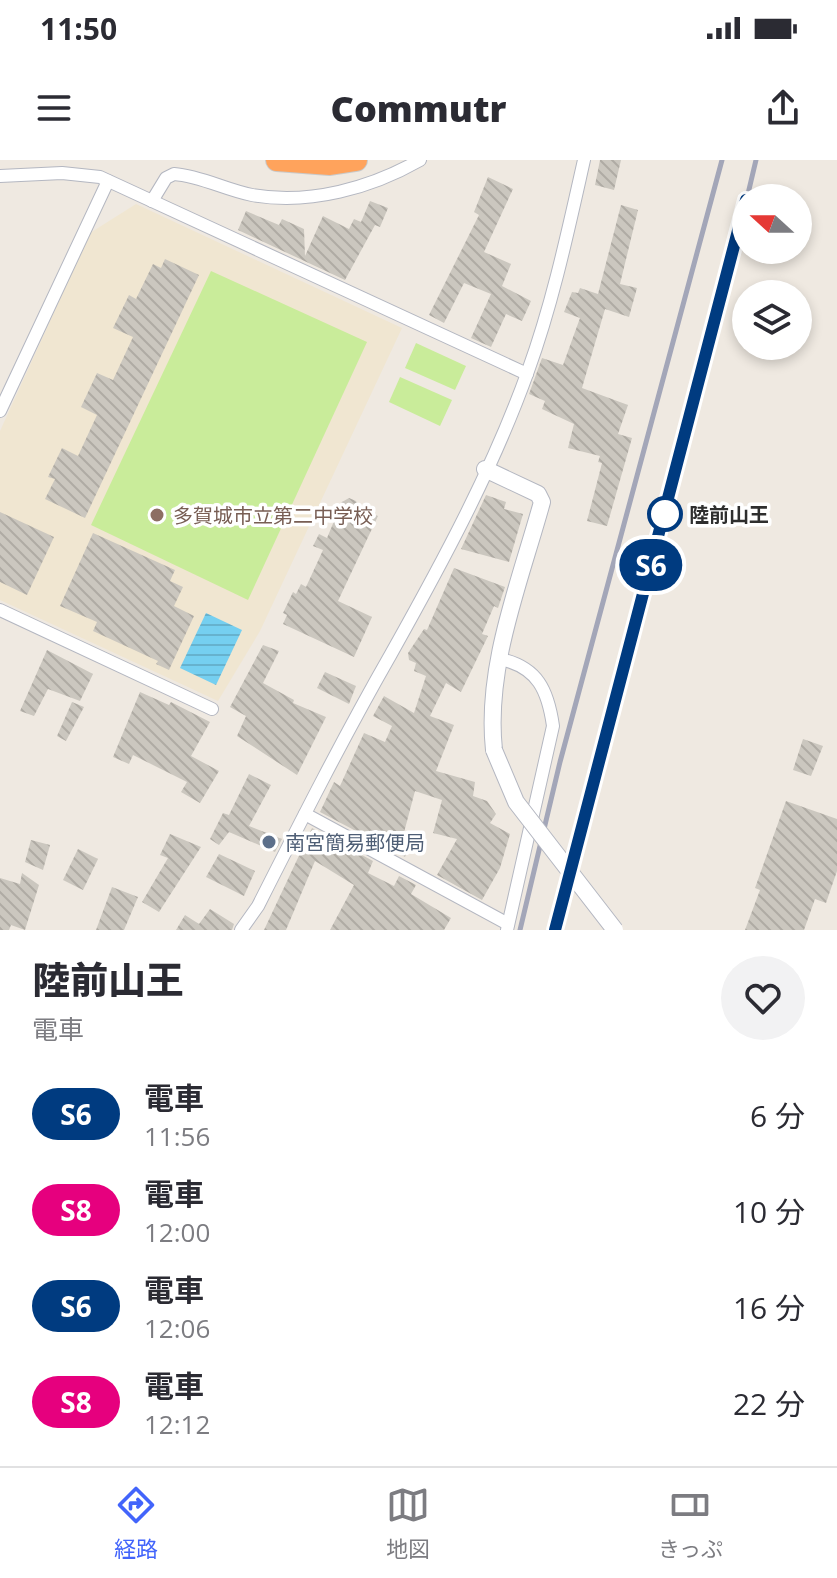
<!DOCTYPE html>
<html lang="ja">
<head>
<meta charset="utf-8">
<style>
  :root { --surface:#fff; --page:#f2f2f3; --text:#2b2b33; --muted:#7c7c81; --line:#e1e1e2; --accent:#4264fb }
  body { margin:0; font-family:"Open Sans","Noto Sans JP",sans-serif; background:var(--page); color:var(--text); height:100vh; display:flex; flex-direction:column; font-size:30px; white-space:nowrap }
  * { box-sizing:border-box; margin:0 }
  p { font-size:26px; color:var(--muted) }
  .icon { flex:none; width:44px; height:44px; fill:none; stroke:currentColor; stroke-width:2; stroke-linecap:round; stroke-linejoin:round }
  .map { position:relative; height:770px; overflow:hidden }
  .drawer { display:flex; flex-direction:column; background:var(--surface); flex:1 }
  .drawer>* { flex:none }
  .badge { padding:0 16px; border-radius:26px; font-size:28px; line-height:52px }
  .needle { width:52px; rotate:291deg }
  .fabs { position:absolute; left:732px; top:24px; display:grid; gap:16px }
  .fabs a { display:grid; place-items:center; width:80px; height:80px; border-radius:50%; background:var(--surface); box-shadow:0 4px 12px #0003; font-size:40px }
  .map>.badge { position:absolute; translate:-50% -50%; box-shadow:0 0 0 4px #fff }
  .round { display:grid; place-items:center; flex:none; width:84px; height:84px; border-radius:42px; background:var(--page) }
  .headline { display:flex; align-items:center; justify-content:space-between; height:136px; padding:0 32px }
  h1 { font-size:38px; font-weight:800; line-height:60px }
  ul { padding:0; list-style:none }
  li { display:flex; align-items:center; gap:24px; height:96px; padding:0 32px }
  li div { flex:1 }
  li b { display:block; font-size:30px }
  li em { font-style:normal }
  li .badge { min-width:88px; font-weight:700; text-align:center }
  .status { display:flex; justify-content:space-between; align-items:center; height:56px; padding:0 40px; background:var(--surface); direction:ltr }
  .status svg { height:22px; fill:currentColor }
  header { display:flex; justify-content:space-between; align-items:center; height:104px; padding:0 32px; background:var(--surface); font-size:36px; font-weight:800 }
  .menu { display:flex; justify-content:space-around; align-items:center; height:112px; border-top:2px solid var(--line); background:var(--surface); font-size:22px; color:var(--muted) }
  .menu a { display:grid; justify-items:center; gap:4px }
  .menu .current { color:var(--accent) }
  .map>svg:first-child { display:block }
</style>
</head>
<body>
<div class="status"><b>11:50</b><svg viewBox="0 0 49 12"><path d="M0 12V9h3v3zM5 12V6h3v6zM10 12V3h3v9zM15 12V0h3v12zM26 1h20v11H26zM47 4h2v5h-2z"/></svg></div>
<header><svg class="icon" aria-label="menu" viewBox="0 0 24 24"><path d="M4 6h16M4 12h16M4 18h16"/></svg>Commutr<svg class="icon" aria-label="share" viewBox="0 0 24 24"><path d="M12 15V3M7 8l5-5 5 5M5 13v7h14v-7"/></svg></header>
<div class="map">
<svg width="837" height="770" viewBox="0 0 837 770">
  <defs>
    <pattern id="water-rules" width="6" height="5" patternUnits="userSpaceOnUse" patternTransform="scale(2)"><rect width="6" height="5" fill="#75cff0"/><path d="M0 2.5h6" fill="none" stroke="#66b2ce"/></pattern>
    <pattern id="building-back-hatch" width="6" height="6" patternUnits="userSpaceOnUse" patternTransform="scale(2)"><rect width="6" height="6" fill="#cbc7bf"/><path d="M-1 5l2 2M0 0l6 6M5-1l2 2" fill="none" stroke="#afaba4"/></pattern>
  </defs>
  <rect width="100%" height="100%" fill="#efe9e1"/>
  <!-- education -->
  <path fill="#f0e6d1" d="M136,44l266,124 -142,303 -42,70 -218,-101v-169l90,-198z"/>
  <!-- pitch -->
  <g fill="#c9ec9a">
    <path d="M211,111l156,71 -119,258 -157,-75z"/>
    <path d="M416,183l50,23 -11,24 -50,-22z"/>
    <path d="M400,217l52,23 -12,26 -51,-24z"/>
  </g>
  <!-- water -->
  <path fill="url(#water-rules)" d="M206,453l36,17 -26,55 -36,-17z"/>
  <!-- building -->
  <g fill="url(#building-back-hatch)">
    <path d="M600,0h21l-7,30 -19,-5z"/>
    <path d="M488,17l25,12 -29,63 27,12 -9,22 29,15 -9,20 -16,-7 -15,33 -20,-9 20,-44 -27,-11 -20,40 -15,-8 50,-100 -5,-3z"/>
    <path d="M370,41l18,7 -8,19 -5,-2 -30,55 -107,-50 8,-19 33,14 3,-6 22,10 1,27 18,-40 26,13 5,-10 7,3z"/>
    <path d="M621,45l17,5 -18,74 17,4 -8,29 -24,-8 -23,79 46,17 -10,29 14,4 -25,88 -20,-5 15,-58 -4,-1 2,-6 -32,-8 6,-24 -32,-15 3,-8 -16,-7 13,-36 21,7 17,-47 -16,-6 8,-20 6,1 2,-5 18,6z"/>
    <path d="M165,99l34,16 -114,243 -40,-19 10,-20 -7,-2 14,-29 16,8 19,-41 -16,-8 16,-34 16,7 20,-43 -20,-9 16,-33 7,4 17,-35 8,4z"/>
    <path d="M486,335l20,7 -2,7 19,5 -14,48 -48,-13z"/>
    <path d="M349,338l7,3 3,7 19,8 -40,85 34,16 -18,40 -71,-33 4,-9 -4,-2 10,-21 3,2 5,-10 5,3 17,-37 -10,-4 6,-12 8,4 15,-36z"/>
    <path d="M0,352l54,25 -27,58 -27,-13z"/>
    <path d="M93,373l82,37 -5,11 13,6 -9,19 20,10 -25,54 -13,-6 2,-3 -65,-30 4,-9 -37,-16z"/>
    <path d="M454,408l51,19 -7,21 -4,-2 -12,28 6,2 -27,56 -15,-9 -16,33 24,9 -18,46 39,11 -2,14 14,5 9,13 -6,9 20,11 -10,34 -18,32 -45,-25 20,-36 -24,-6 9,-33 -27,-9 -13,49 8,4 -5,13 -85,-45 14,-30 6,4 24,-53 21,9 7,-16 -19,-10 11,-20 30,17 12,-37 -12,-5 2,-8 -7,-3 -1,-7 16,-24 3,1z"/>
    <path d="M263,485l16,6 -16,32 31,17 -1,3 33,14 -29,58 -60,-39 9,-20 -16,-9z"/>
    <path d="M47,490l46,24 -13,27 -32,-12 -14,27 -14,-5z"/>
    <path d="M325,512l31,14 -7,18 -32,-16z"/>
    <path d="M140,532l29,13 2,-3 39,20 -19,34 28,15 -19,32 -19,-11 6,-10 -54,-27 -4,9 -16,-7z"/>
    <path d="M72,542l12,5 -18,34 -9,-5z"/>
    <path d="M803,579l20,7 -12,30 -18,-6z"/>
    <path d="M249,614l22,11 -22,41 33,13 -7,13 -46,-20 -10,13 -9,-6 13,-26 6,2z"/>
    <path d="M786,641l51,18v52l-11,32 -11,-4 -11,31h-59l15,-40 -5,-2z"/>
    <path d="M312,668l61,33 -5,12 26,13 5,-10 17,9 -5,9 40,24 -7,12h-114l24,-45 -39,-24 -29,69h-22z"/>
    <path d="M170,674l31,13 -42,65 -17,-10 26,-44 -8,-3z"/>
    <path d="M31,680l19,5 -7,25 -18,-8z"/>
    <path d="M78,689l20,10 -15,31 -20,-10z"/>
    <path d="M219,694l36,17 -11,25 -38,-19z"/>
    <path d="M22,713l17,12 -14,45 -14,-5 -2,5h-9v-52l20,6z"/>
    <path d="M112,727l26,10 -14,33h-28z"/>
    <path d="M210,749l24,15 -2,6h-56l9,-15 14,9z"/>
  </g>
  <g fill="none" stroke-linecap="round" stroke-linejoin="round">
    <defs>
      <g id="street">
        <path d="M0,16l62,-3 38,4 427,197"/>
        <path d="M152,41l14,-23 8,-4c27,2 52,16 78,21 58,10 119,-7 168,-35"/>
        <path d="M0,251l108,-230"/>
        <path d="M0,450l212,99"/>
        <path d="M500,499c38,8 48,32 53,67l-46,204"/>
        <path d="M305,654l203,110"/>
        <path d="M241,770l17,-24c43,-85 86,-170 133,-252 51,-91 102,-185 137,-283 25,-69 40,-140 56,-211"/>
      </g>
      <path id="secondary" d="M485,309l53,25 4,8c-22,80 -57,165 -48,248"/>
      <path id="highway" d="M277,0l53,4 26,-4"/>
    </defs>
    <!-- street casing -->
    <use href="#street" stroke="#b4b7c1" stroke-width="14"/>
    <!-- secondary casing -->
    <use href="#secondary" stroke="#b4b7c1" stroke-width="18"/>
    <!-- highway casing -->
    <use href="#highway" stroke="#c9c9c9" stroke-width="24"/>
    <!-- street -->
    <use href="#street" stroke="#fff" stroke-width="12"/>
    <!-- secondary -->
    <use href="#secondary" stroke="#fff" stroke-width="16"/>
    <!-- highway -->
    <use href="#highway" stroke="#ffa35c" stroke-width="22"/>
    <!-- rail -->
    <g stroke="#a3a6b8" stroke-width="5">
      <path d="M747,38l9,-38"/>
      <path d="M520,770l40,-168 162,-602"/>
      <path d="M555,770l191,-730"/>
    </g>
    <defs>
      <path id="secondary-bridge" d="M494,590l22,52 99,128"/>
    </defs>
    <!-- secondary-bridge casing -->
    <use href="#secondary-bridge" stroke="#b4b7c1" stroke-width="18" stroke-linecap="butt"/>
    <!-- secondary-bridge -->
    <use href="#secondary-bridge" stroke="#fff" stroke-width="16"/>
  </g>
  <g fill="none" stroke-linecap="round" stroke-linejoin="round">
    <defs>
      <path id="line" d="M555,770l191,-730"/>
    </defs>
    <!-- line casing -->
    <use href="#line" stroke="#fff" stroke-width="18"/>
    <!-- line -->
    <use href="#line" stroke="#003b80" stroke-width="12"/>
  </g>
  <!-- markers -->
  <circle fill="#fff" stroke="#003b80" stroke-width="4" cx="665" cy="354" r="16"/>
  <circle fill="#8d6e63" stroke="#fff" stroke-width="3" cx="157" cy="355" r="8"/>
  <circle fill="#5c6f8a" stroke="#fff" stroke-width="3" cx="269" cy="682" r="8"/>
  <g text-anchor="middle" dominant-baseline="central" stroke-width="7" stroke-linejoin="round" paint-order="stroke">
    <!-- stop labels -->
    <g font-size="20" font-weight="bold" fill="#2e2e2e" stroke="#fff" text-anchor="start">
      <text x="689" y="354">陸前山王</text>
    </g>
    <!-- education labels -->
    <g font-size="20" fill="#785e54" stroke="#fff" text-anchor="start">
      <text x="173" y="355">多賀城市立第二中学校</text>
    </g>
    <!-- service labels -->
    <g font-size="20" fill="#4e5e75" stroke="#fff" text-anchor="start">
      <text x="285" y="682">南宮簡易郵便局</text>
    </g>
  </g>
</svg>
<div class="fabs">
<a><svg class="needle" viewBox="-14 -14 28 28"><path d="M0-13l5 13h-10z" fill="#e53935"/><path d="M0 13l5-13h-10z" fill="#7c7c81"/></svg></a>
<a><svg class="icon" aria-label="layers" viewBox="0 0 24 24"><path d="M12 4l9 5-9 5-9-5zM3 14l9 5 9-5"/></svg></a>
</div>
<b class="badge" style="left:651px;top:405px;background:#003b80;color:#fff">S6</b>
</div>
<section class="drawer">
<div class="headline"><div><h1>陸前山王</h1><p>電車</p></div><a class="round"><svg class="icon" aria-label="heart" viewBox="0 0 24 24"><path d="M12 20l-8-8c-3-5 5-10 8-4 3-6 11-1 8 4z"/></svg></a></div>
<ul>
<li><span class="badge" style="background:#003b80;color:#fff">S6</span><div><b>電車</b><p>11:56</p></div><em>6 分</em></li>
<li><span class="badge" style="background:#e6007e;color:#fff">S8</span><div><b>電車</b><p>12:00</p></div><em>10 分</em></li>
<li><span class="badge" style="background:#003b80;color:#fff">S6</span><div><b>電車</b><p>12:06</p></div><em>16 分</em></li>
<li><span class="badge" style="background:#e6007e;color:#fff">S8</span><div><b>電車</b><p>12:12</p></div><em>22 分</em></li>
</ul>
</section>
<nav class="menu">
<a class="current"><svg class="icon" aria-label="directions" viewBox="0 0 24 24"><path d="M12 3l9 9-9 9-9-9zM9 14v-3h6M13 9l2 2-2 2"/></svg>経路</a>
<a><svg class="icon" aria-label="map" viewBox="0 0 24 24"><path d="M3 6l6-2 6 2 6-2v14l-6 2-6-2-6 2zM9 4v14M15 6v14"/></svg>地図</a>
<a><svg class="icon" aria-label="tickets" viewBox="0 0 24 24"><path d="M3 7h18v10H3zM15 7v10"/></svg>きっぷ</a>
</nav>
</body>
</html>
